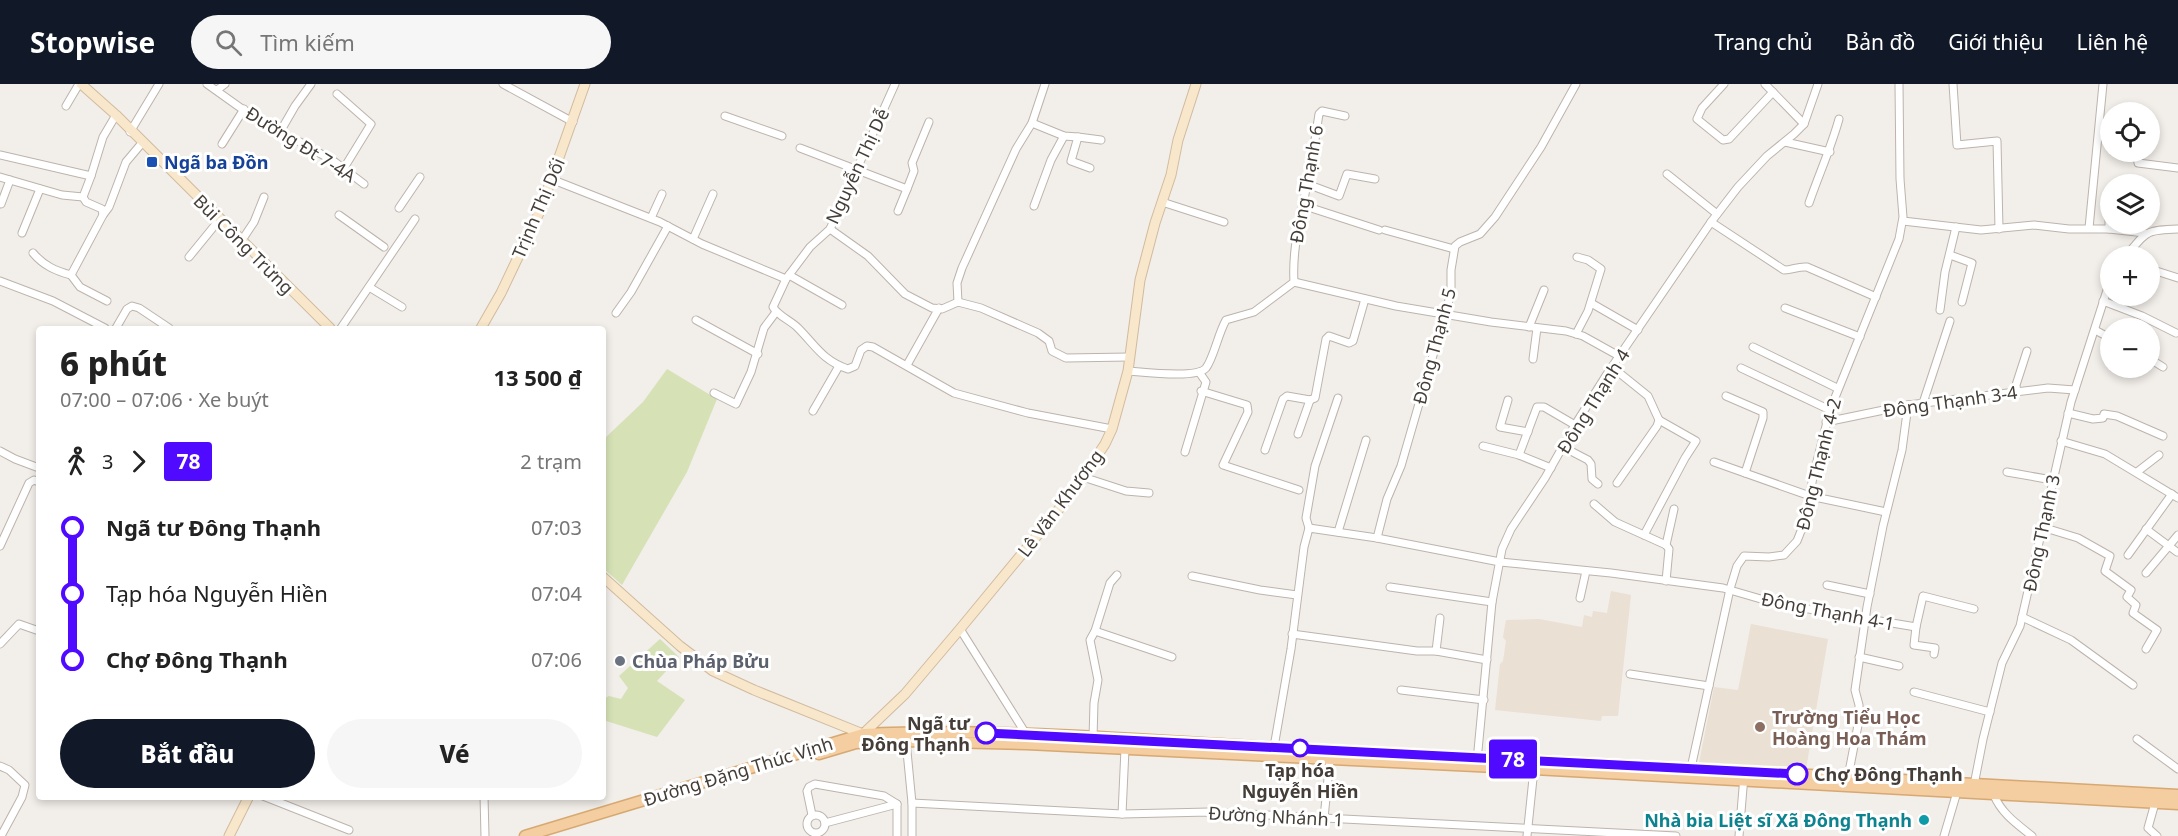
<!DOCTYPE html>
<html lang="vi">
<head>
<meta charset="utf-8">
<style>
  :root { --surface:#fff; --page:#f6f6f6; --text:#222; --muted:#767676; --accent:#111827 }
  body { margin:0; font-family:"Noto Sans",sans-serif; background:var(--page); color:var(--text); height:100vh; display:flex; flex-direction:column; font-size:22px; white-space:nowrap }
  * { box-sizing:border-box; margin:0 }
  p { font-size:20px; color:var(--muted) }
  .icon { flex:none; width:33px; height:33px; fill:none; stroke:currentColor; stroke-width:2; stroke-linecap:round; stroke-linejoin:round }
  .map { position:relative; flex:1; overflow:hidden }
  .side { position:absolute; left:36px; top:242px; width:570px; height:474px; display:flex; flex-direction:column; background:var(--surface); border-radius:6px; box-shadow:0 3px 9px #0003 }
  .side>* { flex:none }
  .badge { padding:0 12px; border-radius:4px; font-size:21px; line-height:39px }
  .controls { position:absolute; left:2100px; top:18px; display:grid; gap:12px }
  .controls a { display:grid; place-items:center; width:60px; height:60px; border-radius:50%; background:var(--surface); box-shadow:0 3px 9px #0003; font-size:30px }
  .map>.badge { position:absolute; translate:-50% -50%; box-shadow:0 0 0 3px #fff }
  .legs { display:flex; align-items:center; gap:9px; height:66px; padding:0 24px; font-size:20px }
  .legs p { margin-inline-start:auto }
  .headline { display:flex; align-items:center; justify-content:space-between; height:102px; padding:0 24px }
  h1 { font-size:33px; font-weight:800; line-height:45px }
  .button { display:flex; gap:12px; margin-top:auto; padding:12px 24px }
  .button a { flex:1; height:69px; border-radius:36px; background:var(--accent); color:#fff; font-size:24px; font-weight:800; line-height:69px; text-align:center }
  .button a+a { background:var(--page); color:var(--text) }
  ul { padding:0 24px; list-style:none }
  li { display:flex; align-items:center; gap:21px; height:66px; font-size:22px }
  li i { display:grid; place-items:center; width:9px; height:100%; margin:0 8px; background:currentColor }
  li i::after { content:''; width:15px; height:15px; margin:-8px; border:4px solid; border-radius:50%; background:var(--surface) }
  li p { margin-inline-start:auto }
  li:first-child i { background:linear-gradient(#0000 50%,currentColor 0) }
  li:last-child i { background:linear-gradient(currentColor 50%,#0000 0) }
  header { display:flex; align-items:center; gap:36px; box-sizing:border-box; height:84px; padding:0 30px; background:var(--accent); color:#fff }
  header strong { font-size:28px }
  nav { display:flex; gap:33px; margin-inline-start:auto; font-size:21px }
  .search { width:420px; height:54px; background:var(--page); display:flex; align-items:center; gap:15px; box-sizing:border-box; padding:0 21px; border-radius:33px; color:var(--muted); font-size:22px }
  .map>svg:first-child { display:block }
</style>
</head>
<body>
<header>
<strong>Stopwise</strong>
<div class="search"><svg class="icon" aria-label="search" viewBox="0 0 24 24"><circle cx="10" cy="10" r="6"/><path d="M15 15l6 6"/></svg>Tìm kiếm</div>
<nav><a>Trang chủ</a><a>Bản đồ</a><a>Giới thiệu</a><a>Liên hệ</a></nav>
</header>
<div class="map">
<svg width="2178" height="752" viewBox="0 0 2178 752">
  <rect width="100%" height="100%" fill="#f2eee9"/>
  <!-- education -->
  <g fill="#eae0d4">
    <path d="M1611,507l20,4 -13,121h-16l-1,5 -106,-11 5,-46 3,-3 3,-20 -3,-4 3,-17 33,-1 43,8 2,-12 8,2 1,-6 14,2z"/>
    <path d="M1751,540l77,15 -22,130 -107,-6 15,-76 24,3z"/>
  </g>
  <!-- green -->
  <g fill="#d6e2b6">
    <path d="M667,285l50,30 -30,73 -65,113 -19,-17v-128l40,-38z"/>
    <path d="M660,555l19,18 -22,24 28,19 -28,37 -54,-17v-21l6,-3 12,3 7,-11 -9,-12z"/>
  </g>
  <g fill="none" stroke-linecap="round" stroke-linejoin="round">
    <defs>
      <g id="street">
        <path d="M207,0l59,42 34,16 35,20 29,22"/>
        <path d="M503,0l70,38"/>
        <path d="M895,0l-65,145 -20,18 -24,32 -13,28c5,9 17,13 25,21 17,17 25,33 50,41l7,-3 6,-16 6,-4 6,1 81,46 74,20 84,16"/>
        <path d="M1724,0l-22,24 -5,11 26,21 6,-1 44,-47"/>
        <path d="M1765,0l39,40"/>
        <path d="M1953,0l4,61 40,-4 2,88"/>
        <path d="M217,6l8,-6"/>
        <path d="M337,10l34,30 -27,44"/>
        <path d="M66,22l13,-22"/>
        <path d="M725,32l57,20"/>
        <path d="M1032,39l32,13 14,1 -7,24 19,7"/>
        <path d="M130,48l29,-48"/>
        <path d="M280,48l15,-26 16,-22"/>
        <path d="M1078,53l23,3"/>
        <path d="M1785,58l45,10"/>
        <path d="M222,60l22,-35"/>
        <path d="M800,64l107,41 7,-18 -2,-8 17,-41"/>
        <path d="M2137,68l1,11 40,5"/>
        <path d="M0,71l91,21"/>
        <path d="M1667,90l50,40"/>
        <path d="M0,93l62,18 21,2"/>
        <path d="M551,95l109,43 42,22 84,35"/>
        <path d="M1307,100l32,12 8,-22 28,5"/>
        <path d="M2109,112v33"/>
        <path d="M1162,118l62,20"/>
        <path d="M1809,119c10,-29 22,-55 30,-84"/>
        <path d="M1,120l9,-24"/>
        <path d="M1302,121l77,25"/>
        <path d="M1034,122l17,-46 13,-24"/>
        <path d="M399,124l21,-31"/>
        <path d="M898,127l9,-22"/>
        <path d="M103,131l6,-8 17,-45 16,-19"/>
        <path d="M339,131l45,32"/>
        <path d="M651,134l11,-24"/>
        <path d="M1903,137l78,9 53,-5 35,4h40l36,4"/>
        <path d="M1711,138l73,48c9,0 14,-4 23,-3l69,30"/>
        <path d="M2089,144l14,-144"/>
        <path d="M830,145l38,27 37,38 27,14 10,1 16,-7 23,6 57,25 11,8 3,10 14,7 63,-1"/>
        <path d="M1385,146l69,19"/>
        <path d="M22,149l18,-44"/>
        <path d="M693,155l20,-45"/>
        <path d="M242,156l12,-18 10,-25"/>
        <path d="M33,169c11,13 23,18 38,22l32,-60 -1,-6 -16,-7 -3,-5 8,-21 12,-39 13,-22"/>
        <path d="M1950,171l22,8 -10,39"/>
        <path d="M2126,172c21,-25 19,-26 52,-27"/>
        <path d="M189,173l31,-38"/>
        <path d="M2150,185l28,9"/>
        <path d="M71,191l9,12 27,14"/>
        <path d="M789,191l53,30"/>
        <path d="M0,197l53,20 52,27"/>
        <path d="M1294,198l102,24 95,16 75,9 17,5 36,20"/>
        <path d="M369,203l33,20"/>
        <path d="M2103,217l39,15 34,17"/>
        <path d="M958,218l-1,-19 5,-15 54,-119 16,-26 13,-39"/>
        <path d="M1591,219l47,27"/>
        <path d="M1785,224l75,29"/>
        <path d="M1940,226l5,-38 11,-45"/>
        <path d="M616,229l15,-21 37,-66"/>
        <path d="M696,236l62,34"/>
        <path d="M1529,243l15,-37"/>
        <path d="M116,244l11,-19 5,-3 7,2 30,20"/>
        <path d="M341,244l74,-109"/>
        <path d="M2095,246l15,8"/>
        <path d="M1576,250l12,-23 13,-42 -13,-9 -11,-3"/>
        <path d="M1753,263l84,41"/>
        <path d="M1533,275l4,-31"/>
        <path d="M2150,275l13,8"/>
        <path d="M907,281l32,-57"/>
        <path d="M1612,283l36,29 11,24 -2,6 -40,57"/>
        <path d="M1741,284l89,42"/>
        <path d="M1128,287c15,1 69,8 78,-3 8,-11 12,-34 20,-48l28,-8 40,-30c-2,-32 6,-62 12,-93 6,-25 9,-50 13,-75l3,-3 23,5"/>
        <path d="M1201,307l46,14 1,7 -25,53 76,25"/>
        <path d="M714,309l22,11 15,-32 13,-44 12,-16"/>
        <path d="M2017,309l-1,-8 11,-34"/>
        <path d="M1726,312l37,16v6l-18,55"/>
        <path d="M1508,316l-8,27 28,5"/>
        <path d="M1923,319l27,-82"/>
        <path d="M813,327l26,-45"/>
        <path d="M2068,329l25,6 10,-1 1,-4 13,2 46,20"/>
        <path d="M1826,338l82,-17 140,-17 27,2"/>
        <path d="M1298,350l12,-34"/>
        <path d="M2061,357l44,13 73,44"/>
        <path d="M1483,362l36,9 32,13"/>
        <path d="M1563,363l25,13 3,4 1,15 6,5"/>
        <path d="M1265,366l18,-51 4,-3 23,4 5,-2 11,-59 3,-3 20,7 4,-2 12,-42"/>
        <path d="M0,367l15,8 24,9"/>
        <path d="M1185,368l21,-70 -7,-10"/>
        <path d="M1519,371l18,-48h7l31,18"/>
        <path d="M1714,378l96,34 76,16"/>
        <path d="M2007,388l45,8"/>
        <path d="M2137,388l22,-17"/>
        <path d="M1083,393l43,14 23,2"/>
        <path d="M1594,420l21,18 51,23 3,4 -3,32"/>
        <path d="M2042,443l36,11 32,18 -5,15 26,19 -4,7 9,8 -3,8 24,17 -11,19"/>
        <path d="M1309,444l-3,-10 9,-52 23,-68"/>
        <path d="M2146,445l31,23"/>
        <path d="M1338,448l28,-92"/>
        <path d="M1644,451l41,-77 11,-17 -37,-21"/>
        <path d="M1377,454l10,-39 14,-33 50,-173v-23l4,-24 5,-4 20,-8 15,-17 46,-70 35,-63"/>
        <path d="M1666,461l8,-36"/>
        <path d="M0,462l29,-63 5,-3 5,2"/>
        <path d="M2128,471l44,-61"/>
        <path d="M2146,489l32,-38"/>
        <path d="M1192,492l68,14 37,5"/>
        <path d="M1827,501l43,9"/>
        <path d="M1390,503l102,15"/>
        <path d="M1580,514l6,-27"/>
        <path d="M2022,533l49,23 62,45"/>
        <path d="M1916,543l-2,18 21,3 -1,6"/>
        <path d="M960,545l66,105"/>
        <path d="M1095,547l77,26"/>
        <path d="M1292,550l125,17h19l4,-33"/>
        <path d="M0,560l19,-20 20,7"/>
        <path d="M1436,567l51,9"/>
        <path d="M1859,573l40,9"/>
        <path d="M1630,590l79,12"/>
        <path d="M1401,606l83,10"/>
        <path d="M1914,608l76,20"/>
        <path d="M1093,654l1,-35 4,-23 -8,-40 5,-9 15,-48 7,-8"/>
        <path d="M2137,655l41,30"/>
        <path d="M906,657l6,62v33"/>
        <path d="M1274,663l17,-98 13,-102 5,-19 68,10 123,24 111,11 112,15 55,16 138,23 7,-31 51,13"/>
        <path d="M1477,677l15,-159 10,-53 9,-20 34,-51 30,-53 32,-51 104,-152 27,-35 29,-31 27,-22 10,-10 14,-40"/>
        <path d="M0,682l9,4 16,15 -3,12 -21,39"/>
        <path d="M1691,684l39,-179 7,-23 7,-10 25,1 15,-2 13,-14 8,-20 8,-44 17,-67 69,-171 4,-22 -3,-38 -1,-95"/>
        <path d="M1848,693l11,-57v-15l-4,-15 12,-83 16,-81 19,-76 6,-45"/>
        <path d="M1974,701l9,-46 19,-76 18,-37 51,-224 39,-121"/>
        <path d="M1994,711c7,18 23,29 38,41"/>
        <path d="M263,712l86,34"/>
        <path d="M484,712l1,40"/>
        <path d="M912,719l210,11 87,-2 467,24"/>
        <path d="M2155,719l-7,25 9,8"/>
        <path d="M1122,730l3,-65"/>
        <circle cx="816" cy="740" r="9"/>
        <path d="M812,731l-5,-24 2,-4 6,-3 69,12 13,8v32"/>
        <path d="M1324,734l6,-59"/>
        <path d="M825,739l72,-19"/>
        <path d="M1527,752l7,-67"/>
        <path d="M1739,752l5,-60"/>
        <path d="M1944,752l13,-44"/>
      </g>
      <g id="secondary">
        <path d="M81,0l35,31 214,213"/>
        <path d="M481,244l20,-35 39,-82 45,-127"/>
        <path d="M603,493l77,69 33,25 41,19 109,44"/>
        <path d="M863,650l42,-40 55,-65 113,-137 32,-48 7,-15 16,-58 12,-91 15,-57 16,-48 7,-35 18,-56"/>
        <path d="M229,752l20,-40"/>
      </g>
      <g id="primary">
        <path d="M819,670l37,-11 50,-2 121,3 507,25 644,35"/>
        <path d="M525,752l338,-102c148,-7 296,8 443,15 291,13 581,31 872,46"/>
      </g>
    </defs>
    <!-- street casing -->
    <use href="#street" stroke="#bdb4ac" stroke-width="9"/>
    <!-- secondary casing -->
    <use href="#secondary" stroke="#d0bb9f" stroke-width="11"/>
    <!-- primary casing -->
    <use href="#primary" stroke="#d7a872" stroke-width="13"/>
    <!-- street -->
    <use href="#street" stroke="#fff" stroke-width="7"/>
    <!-- secondary -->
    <use href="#secondary" stroke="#f9e7cc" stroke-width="9"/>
    <!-- primary -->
    <use href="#primary" stroke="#f4cea0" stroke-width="10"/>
  </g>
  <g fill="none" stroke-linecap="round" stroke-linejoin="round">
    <defs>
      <path id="line-1" d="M986,649l811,41"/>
    </defs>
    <!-- line-1 casing -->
    <use href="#line-1" stroke="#fff" stroke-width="14"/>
    <!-- line-1 -->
    <use href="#line-1" stroke="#4f0aff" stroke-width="9"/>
  </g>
  <!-- markers -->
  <rect fill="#1a4fb4" stroke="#fff" stroke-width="2" x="146" y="72" width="12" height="12" rx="3"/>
  <circle fill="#6b7280" stroke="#fff" stroke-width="2" cx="620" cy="577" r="6"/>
  <circle fill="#8d6e63" stroke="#fff" stroke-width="2" cx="1760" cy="643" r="6"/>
  <g fill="#fff" stroke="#4f0aff" stroke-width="3">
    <circle cx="986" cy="649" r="10"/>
    <circle cx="1300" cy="664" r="8"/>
    <circle cx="1797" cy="690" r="10"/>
  </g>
  <circle fill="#0f9aa8" stroke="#fff" stroke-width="2" cx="1924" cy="736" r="6"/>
  <g text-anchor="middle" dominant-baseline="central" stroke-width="6" stroke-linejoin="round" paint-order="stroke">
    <!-- street labels -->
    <g font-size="18" fill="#453e38" stroke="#fff">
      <text transform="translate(301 60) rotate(32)">Đường Đt 7-4A</text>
      <text transform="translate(857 82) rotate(-65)">Nguyễn Thị Dễ</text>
      <text transform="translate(1306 100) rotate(-80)">Đông Thạnh 6</text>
      <text transform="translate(538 124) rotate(-67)">Trịnh Thị Dối</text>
      <text transform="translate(244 160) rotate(45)">Bùi Công Trừng</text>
      <text transform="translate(1434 262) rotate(-75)">Đông Thạnh 5</text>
      <text transform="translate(1593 317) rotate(-58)">Đông Thạnh 4</text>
      <text transform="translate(1950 317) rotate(-8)">Đông Thạnh 3-4</text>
      <text transform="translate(1818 380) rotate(-76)">Đông Thạnh 4-2</text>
      <text transform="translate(1060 419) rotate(-53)">Lê Văn Khương</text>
      <text transform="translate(2041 449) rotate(-78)">Đông Thạnh 3</text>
      <text transform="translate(1828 527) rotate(11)">Đông Thạnh 4-1</text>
      <text transform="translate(738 687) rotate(-17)">Đường Đặng Thúc Vịnh</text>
      <text transform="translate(1276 732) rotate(3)">Đường Nhánh 1</text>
    </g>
    <!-- transit labels -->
    <g font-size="18" font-weight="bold" fill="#164399" stroke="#fff" text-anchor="start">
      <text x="164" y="78">Ngã ba Đồn</text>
    </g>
    <!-- worship labels -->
    <g font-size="18" font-weight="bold" fill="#5b616d" stroke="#fff" text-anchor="start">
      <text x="632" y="577">Chùa Pháp Bửu</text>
    </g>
    <!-- education labels -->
    <g font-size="18" font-weight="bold" fill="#785e54" stroke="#fff" text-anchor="start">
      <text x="1772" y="633">Trường Tiểu Học<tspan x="1772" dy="21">Hoàng Hoa Thám</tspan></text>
    </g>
    <!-- stop labels -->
    <g font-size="18" font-weight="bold" fill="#453e38" stroke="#fff" text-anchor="end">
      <text x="970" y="639">Ngã tư<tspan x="970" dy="21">Đông Thạnh</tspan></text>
      <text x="1300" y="686" text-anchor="middle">Tạp hóa<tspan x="1300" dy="21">Nguyễn Hiền</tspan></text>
      <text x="1814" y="690" text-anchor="start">Chợ Đông Thạnh</text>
    </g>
    <!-- culture labels -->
    <g font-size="18" font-weight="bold" fill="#0d838f" stroke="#fff" text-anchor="end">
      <text x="1912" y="736">Nhà bia Liệt sĩ Xã Đông Thạnh</text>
    </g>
  </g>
</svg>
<div class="controls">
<a><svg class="icon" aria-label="locate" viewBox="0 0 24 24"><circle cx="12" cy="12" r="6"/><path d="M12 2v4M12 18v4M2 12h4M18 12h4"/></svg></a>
<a><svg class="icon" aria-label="layers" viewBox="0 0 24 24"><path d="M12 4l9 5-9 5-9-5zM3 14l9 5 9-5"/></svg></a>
<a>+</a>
<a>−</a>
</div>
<b class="badge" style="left:1513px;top:675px;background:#4f0aff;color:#fff">78</b>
<section class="side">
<div class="headline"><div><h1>6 phút</h1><p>07:00 – 07:06 · Xe buýt</p></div><b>13 500 ₫</b></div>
<div class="legs"><svg class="icon" aria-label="walk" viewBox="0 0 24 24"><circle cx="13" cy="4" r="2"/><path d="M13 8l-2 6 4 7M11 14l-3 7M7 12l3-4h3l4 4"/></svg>3<svg class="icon" aria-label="forward" viewBox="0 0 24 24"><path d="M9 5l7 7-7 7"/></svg><b class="badge" style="background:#4f0aff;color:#fff">78</b><p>2 trạm</p></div>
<ul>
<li><i style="color:#4f0aff"></i><b>Ngã tư Đông Thạnh</b><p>07:03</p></li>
<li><i style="color:#4f0aff"></i><span>Tạp hóa Nguyễn Hiền</span><p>07:04</p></li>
<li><i style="color:#4f0aff"></i><b>Chợ Đông Thạnh</b><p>07:06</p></li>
</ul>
<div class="button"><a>Bắt đầu</a><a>Vé</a></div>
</section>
</div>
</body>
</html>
